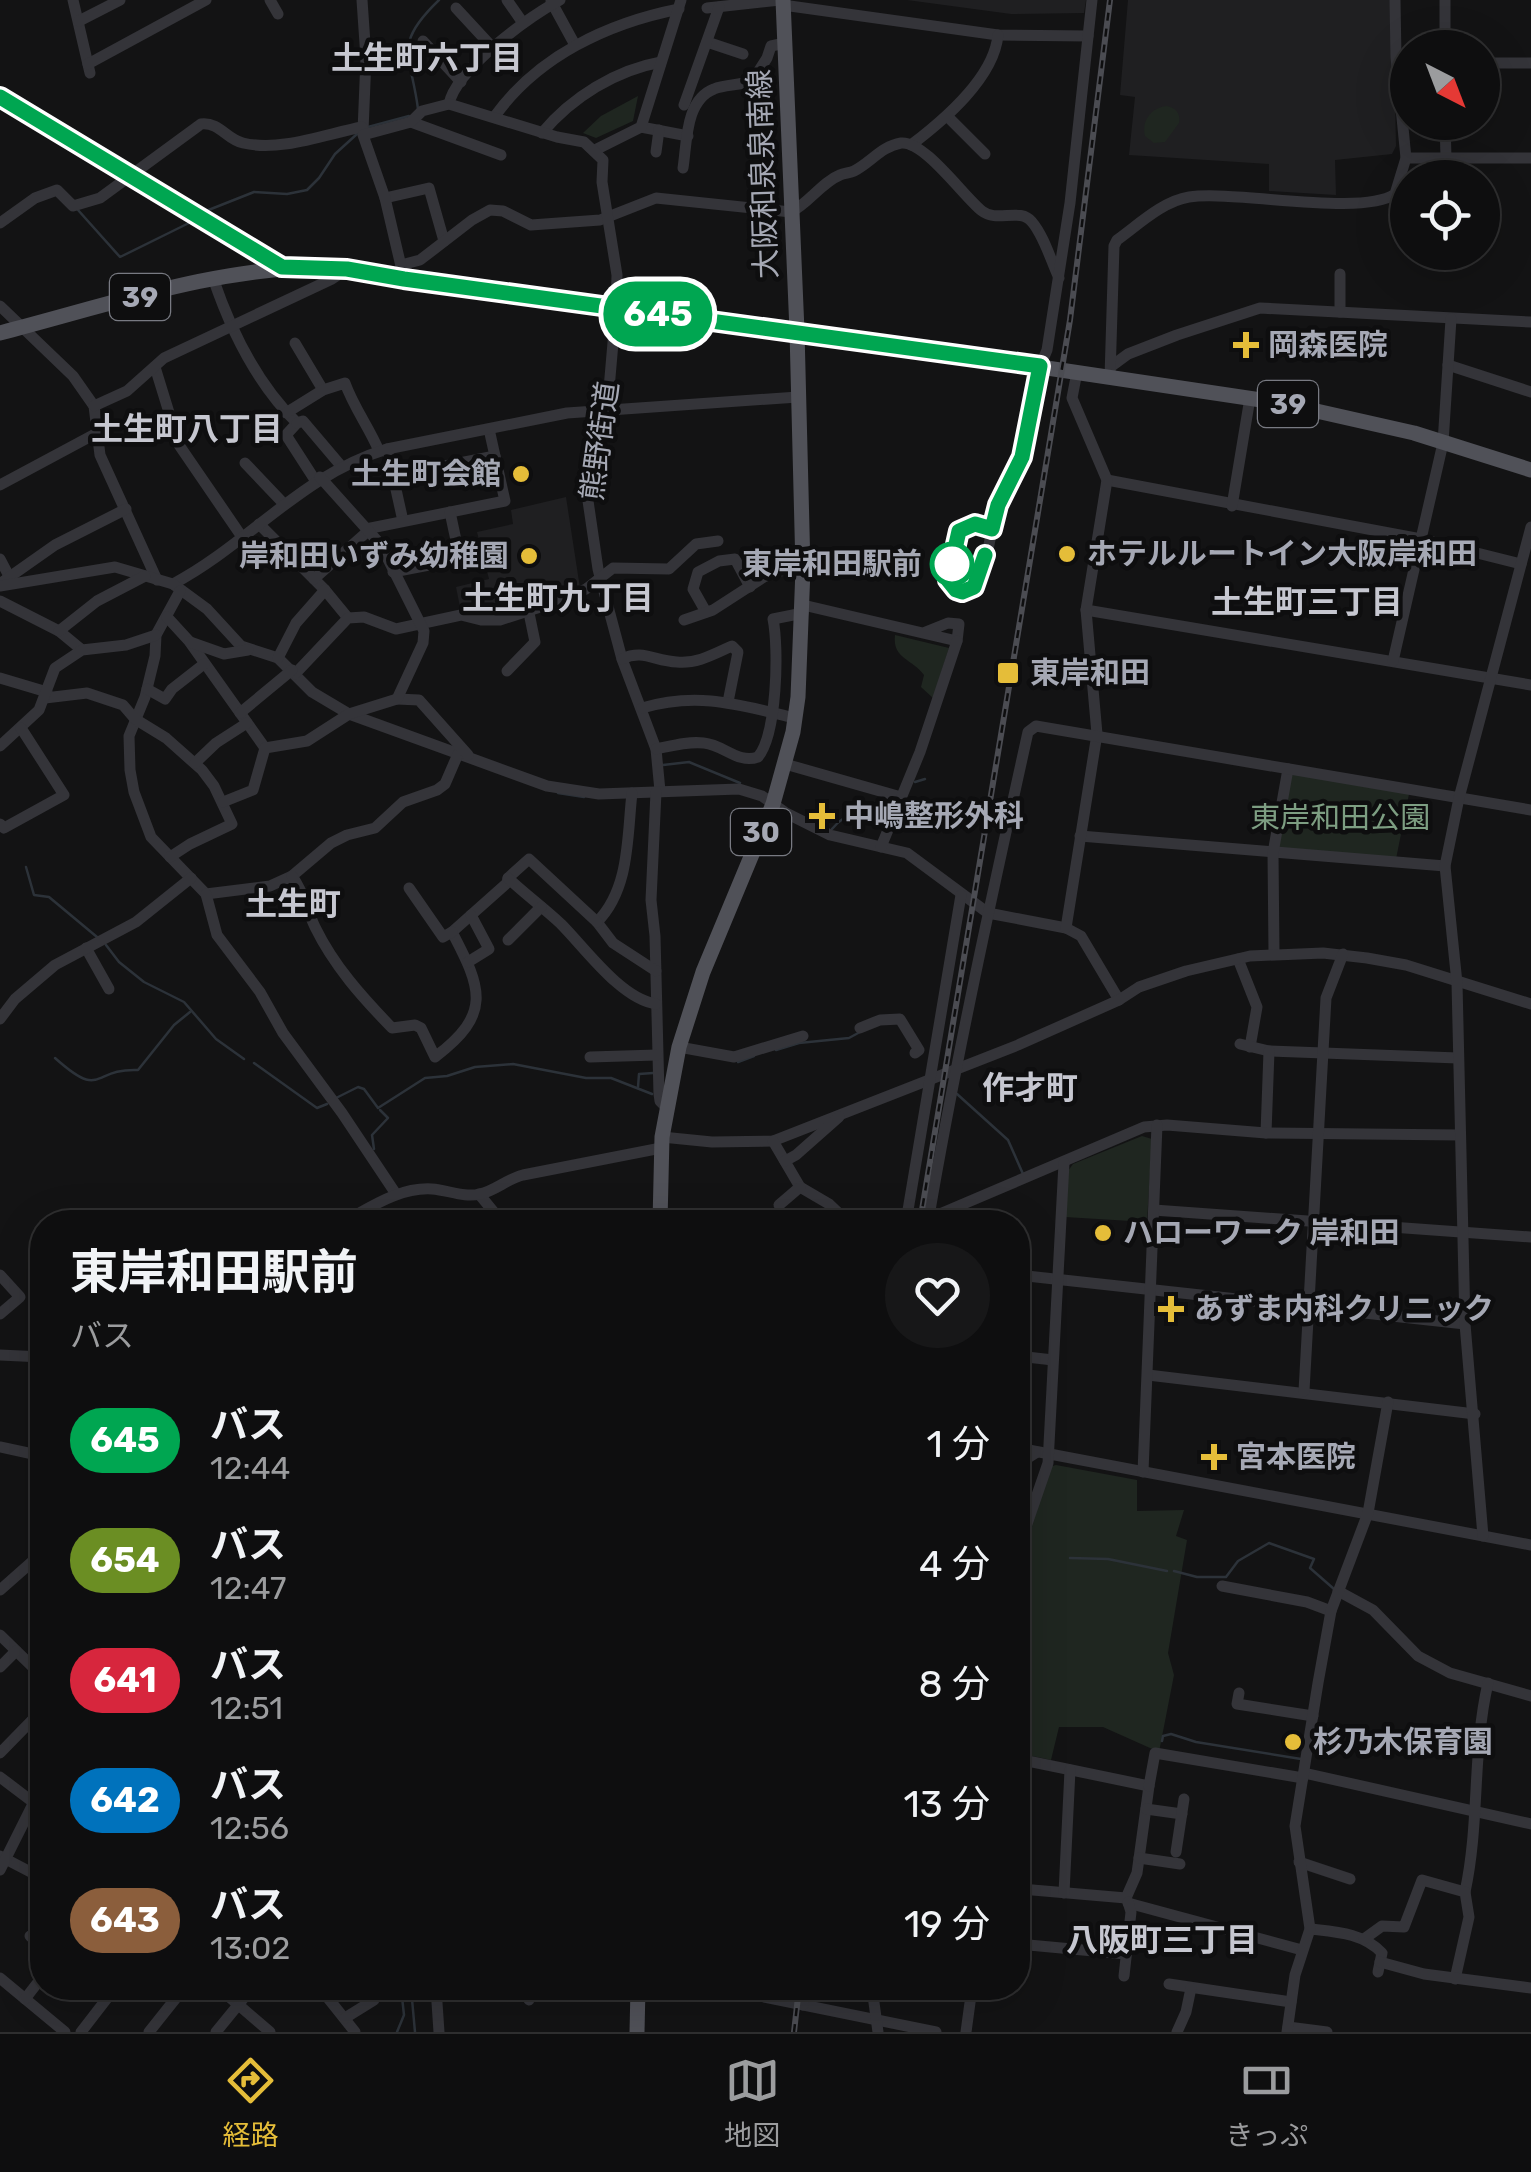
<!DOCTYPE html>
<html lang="ja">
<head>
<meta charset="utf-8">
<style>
  :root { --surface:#0e0e0f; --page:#171718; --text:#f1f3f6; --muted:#9b9c9e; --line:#2e2e2f; --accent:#e5bd39 }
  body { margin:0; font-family:Rubik,"Noto Sans JP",sans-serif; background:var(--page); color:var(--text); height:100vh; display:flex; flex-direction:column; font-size:38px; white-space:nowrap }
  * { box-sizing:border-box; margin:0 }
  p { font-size:32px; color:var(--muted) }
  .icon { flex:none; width:55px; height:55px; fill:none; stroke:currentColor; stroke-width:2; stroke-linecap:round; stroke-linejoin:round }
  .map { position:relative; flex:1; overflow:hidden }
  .side { position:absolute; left:30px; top:1210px; width:1000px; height:790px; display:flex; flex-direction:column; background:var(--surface); border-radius:40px; box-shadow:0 10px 40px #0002,0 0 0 2px var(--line) }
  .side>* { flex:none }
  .badge { padding:0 20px; border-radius:32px; font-size:35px; line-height:65px }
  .needle { width:65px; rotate:138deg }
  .controls { position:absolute; left:1390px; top:30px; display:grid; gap:20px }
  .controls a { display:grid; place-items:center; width:110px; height:110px; border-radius:50%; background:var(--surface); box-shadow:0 10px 40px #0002,0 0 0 2px var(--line); font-size:50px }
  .map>.badge { position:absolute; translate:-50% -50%; box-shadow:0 0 0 5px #fff }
  .round { display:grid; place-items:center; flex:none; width:105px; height:105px; border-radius:52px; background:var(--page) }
  .head { display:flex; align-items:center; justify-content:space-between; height:170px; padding:0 40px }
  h1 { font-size:48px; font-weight:700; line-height:75px }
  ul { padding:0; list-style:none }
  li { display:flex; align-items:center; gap:30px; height:120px; padding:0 40px }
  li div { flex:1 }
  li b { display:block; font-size:38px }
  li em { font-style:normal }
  li .badge { min-width:110px; font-weight:700; text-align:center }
  .tabs { display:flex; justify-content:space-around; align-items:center; height:140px; border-top:2px solid var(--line); background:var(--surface); font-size:28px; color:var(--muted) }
  .tabs a { display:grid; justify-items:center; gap:5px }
  .tabs .active { color:var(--accent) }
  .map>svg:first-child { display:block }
</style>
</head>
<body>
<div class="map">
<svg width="1531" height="2032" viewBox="0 0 1531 2032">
  <rect width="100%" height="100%" fill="#131314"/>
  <!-- built -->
  <g fill="#1f1f21">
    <path d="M907,0h179l-2,13 -73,1z"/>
    <path d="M1128,0h265l3,146 -4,8 -57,6 1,35 -67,-4v-27l-140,-9 6,-58 -15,-2z"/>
    <path d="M566,497l14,91 -89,29 -30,-5 -5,-25 33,-8 -12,-47 36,-8 -2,-14z"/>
  </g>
  <!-- green -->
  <g fill="#1f2620">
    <path d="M638,96l-5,25 -37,17 -13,-5 18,-17z"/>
    <path d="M1166,106c9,1 15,7 13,17l-14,19 -11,1 -9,-7c-4,-15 6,-28 21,-30z"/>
    <path d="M895,635l54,13 -16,50 -12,-11 3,-12c-11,-16 -32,-16 -29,-40z"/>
    <path d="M1290,773l119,21 -13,65 -120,-10z"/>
    <path d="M1142,1136l10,3 -5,83 -82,-5 3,-46 5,-7z"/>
    <path d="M1056,1465l81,15v31l47,-1 -8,26 11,4 -19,113 6,22 -15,77 -56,-25h-44l-8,33 -33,-7v-191l34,-96z"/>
  </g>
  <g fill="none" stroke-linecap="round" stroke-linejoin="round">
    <!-- stream -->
    <g stroke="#2c3239" stroke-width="2.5">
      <path d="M418,109c-7,-55 -26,-64 21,-109"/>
      <path d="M368,127l41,-11"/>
      <path d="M78,210l42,47 71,-35"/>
      <path d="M206,211l48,-19 33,2 20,-4 12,-12 16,-24 22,-20"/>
      <path d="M663,765l26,-3 51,21"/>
      <path d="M915,782l10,-3"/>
      <path d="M558,793l26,4"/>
      <path d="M832,829c14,-18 34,-19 56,-14"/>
      <path d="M26,867l8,28 15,2 48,40"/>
      <path d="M106,945l13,17 25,20 40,20 32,37 28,20"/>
      <path d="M776,1050l23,-7 50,-5 11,-6"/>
      <path d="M55,1058c48,43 36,10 83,12l36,-45 16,-13"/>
      <path d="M738,1062l16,-6"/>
      <path d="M254,1063l63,45 10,-4"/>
      <path d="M638,1087l1,-13 14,-1"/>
      <path d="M957,1094l51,46 15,34"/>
      <path d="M336,1098l22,-11 6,2 14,19 47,-30 22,-2 28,-9 38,-3 73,14h25l41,16"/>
      <path d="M374,1149l-2,-14 16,-17 -8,-8"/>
      <path d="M1070,1558l38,1 59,12"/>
      <path d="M1174,1571l23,6h29l12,-16 31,-18 45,16 -4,9 24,21"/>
      <path d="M1162,1741l1,-5 8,-2 25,8 105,17"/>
      <path d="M411,1988l4,44"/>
      <path d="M397,2032l7,-17 -3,-27"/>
    </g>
    <!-- minor -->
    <g stroke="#343439" stroke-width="11">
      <path d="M73,0l17,73"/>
      <path d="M270,0l8,14"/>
      <path d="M362,0l4,58 -3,73"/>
      <path d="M507,0l16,23"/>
      <path d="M1445,0v48"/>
      <path d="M551,1l24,44"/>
      <path d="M783,5l215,30 90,1"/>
      <path d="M456,8l37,40"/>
      <path d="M707,8l73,-8"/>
      <path d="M79,21l41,-21"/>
      <path d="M423,41l38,41"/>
      <path d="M707,42l36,12"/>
      <path d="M1482,63h49"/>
      <path d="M88,64l118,-64"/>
      <path d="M0,97l282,170"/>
      <path d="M449,104c7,-35 80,-87 111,-104"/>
      <path d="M684,105l35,-98"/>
      <path d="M495,116c43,-60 113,-93 184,-107"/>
      <path d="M948,117l37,37"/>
      <path d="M411,122l90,33"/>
      <path d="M1445,122l1,36"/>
      <path d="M641,127l47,9"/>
      <path d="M542,133c30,-36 74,-63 119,-71"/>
      <path d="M911,145c33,-25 83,-67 87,-110"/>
      <path d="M595,150l46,-23 40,-127"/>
      <path d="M656,152l3,-22"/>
      <path d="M1406,158h125"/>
      <path d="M683,168c4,-25 2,-68 31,-79 12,-5 26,-3 39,-9l14,-22 4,-12 14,-3"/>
      <path d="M385,198l44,-10 15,53"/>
      <path d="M0,223l35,-25 22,-8 16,16 27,-8 101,-74c19,-2 25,15 42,19 37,9 83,-9 119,-16"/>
      <path d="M401,265l19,-5 52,-40 18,-10 13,1 28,14 69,-5 56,-22 135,14c18,-9 31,-30 49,-37 4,-2 10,-2 14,-4 16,-8 28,-25 47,-28 23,-3 63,54 81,68 15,12 38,-4 50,11 12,14 19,39 27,56"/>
      <path d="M213,278c18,53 43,105 84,145l-11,12 29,45"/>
      <path d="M404,279l-19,-81 -22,-63 48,-13 11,-11 27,-7 108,33 27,5 19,18 -1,22 15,93 -1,33 -9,104 -20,82 11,75 24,90 34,90 4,42"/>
      <path d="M0,306l73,70 21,30 6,49 57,125"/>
      <path d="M1340,312v-38"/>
      <path d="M295,343l28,47"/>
      <path d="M1113,365l15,-11 49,-19 83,-27 271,14"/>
      <path d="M1448,365l83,27"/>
      <path d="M155,367l24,78 63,92"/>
      <path d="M1110,377l4,-131 3,-6c21,-15 46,-39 72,-43 47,-7 172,20 206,-3l11,-36 -10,-101 -1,-57"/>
      <path d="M94,406l33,-15 37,-33 168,-79 15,-10"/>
      <path d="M286,413l37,-23 22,-7c9,25 24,44 34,68"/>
      <path d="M297,423l6,-2 39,46"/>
      <path d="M387,449l16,72"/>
      <path d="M245,463l39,41"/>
      <path d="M394,476l101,-20"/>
      <path d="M1107,480l314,59 100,25"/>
      <path d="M0,485l95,-51"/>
      <path d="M1232,506l18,-108"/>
      <path d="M259,524l66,66 23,28"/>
      <path d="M366,529l139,-28 -16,-72"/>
      <path d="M993,529l-18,-5 -16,7 -11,48 8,11h13c21,-18 20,-61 29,-86 6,-18 18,-32 24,-49 13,-34 10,-72 25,-105l23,-147 22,-203"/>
      <path d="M0,559l10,19"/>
      <path d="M393,572l67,-13 -10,-47"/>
      <path d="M314,579l54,-48"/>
      <path d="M1,583l54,-38 71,-36"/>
      <path d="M173,584c77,-41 128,-109 214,-135l180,-36 231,-16"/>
      <path d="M0,586l115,-19 58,17 34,25 34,37 37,12 34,34 37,22 198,72 52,8 140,-5 23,7 24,17 44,22 77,18 81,60 78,15 15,8 38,64"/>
      <path d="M180,591l-24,44 -1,21 -10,41 -16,39 1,34 4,22 17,45 55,57 64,-8 22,-10 39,-33 16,-8 28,-7 28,-26 34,-12 8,-6 13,-30"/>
      <path d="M0,601l59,30 23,19"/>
      <path d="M803,605l154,36 2,-17 -11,-1 -25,10"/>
      <path d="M1086,610l445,75"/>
      <path d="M706,612l-13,-23 5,-17 21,-11 16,-2 15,28"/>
      <path d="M167,617l22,24 76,107"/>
      <path d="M684,620l29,-10 51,-33 14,-6 25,-2"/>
      <path d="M59,631l38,-30 48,-25"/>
      <path d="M190,642l34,12 24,-4"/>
      <path d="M278,658l18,-35 29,-33"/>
      <path d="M622,659c21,-10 32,2 55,3 20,2 37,-8 55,-16l6,6 -10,50"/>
      <path d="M1393,661l50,-218 8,-124"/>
      <path d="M507,671l28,-29 -6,-29"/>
      <path d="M295,674l53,-56 16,-1 32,12 65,-14 20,5h19l62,-20 24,-11 27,-21 56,1 27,-25 22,-3"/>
      <path d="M0,678l47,14"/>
      <path d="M147,689l18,10 7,-10 32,-25"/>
      <path d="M45,698l42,-5 36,12 12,14 31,19 36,32 12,16 18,38 -42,20 -20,13"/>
      <path d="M397,699l22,1 49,55"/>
      <path d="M642,708c56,-17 98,-3 153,10"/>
      <path d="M240,713l52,-43"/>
      <path d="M0,746l39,-36 16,-42 27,-18 44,-5 30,-10"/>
      <path d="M656,749c15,-3 32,-8 48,-6 20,2 34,21 54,14 19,-23 21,-108 15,-138l30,-6"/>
      <path d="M195,763l21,-20 31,-20"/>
      <path d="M785,764l116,33"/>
      <path d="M656,792l-5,108 4,36 4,158 1,7 6,6"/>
      <path d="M632,793c-5,44 -2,96 -35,129l16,21 43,28"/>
      <path d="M223,802l30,-12 12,-42 42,-7 42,-27 48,-15 26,-56 1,-12 -43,-86 -61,-68"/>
      <path d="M0,824l4,4 60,-33 -43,-67"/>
      <path d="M1080,836l365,30"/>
      <path d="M881,847l39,-95 37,-111"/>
      <path d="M292,876c13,18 14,32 23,51 19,39 47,70 77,101l23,-3 6,3 14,29c57,-43 47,-68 17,-125l55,-49 1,-5 21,-19 68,63"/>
      <path d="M508,878c17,16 36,30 53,46 24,24 60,75 95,80"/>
      <path d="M409,888l34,49 9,-5"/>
      <path d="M206,894l11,41 43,57 23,41 59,80 54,81"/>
      <path d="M1066,928l31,-194 -11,-124 21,-130 -35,-82 5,-26"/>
      <path d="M508,940l33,-33"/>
      <path d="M86,948l23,41"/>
      <path d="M1274,953l-1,-100 15,-84"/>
      <path d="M1238,959l19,48 -7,40"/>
      <path d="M468,962l21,-13 -18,-34"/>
      <path d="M0,1019l15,-20 40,-34 81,-43 55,-44"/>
      <path d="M860,1028l20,-8 20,-1 19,31 -4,3"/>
      <path d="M1240,1044l29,7 189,7"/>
      <path d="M679,1047l55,10 69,-21"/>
      <path d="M590,1057l67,-2"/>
      <path d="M1266,1133l3,-82"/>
      <path d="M662,1137l50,5 61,-1 245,-96 101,-45 20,-13 47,-16 64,-15 73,-3 44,5 39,7 125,39"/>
      <path d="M773,1141l27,46 29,17 19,18"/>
      <path d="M785,1161l11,-6 43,-38"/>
      <path d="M479,1194l23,28"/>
      <path d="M779,1205l21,-18"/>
      <path d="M1154,1210l377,27"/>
      <path d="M928,1219l216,-92 23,-2 99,8 194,2"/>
      <path d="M343,1222c27,-14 56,-35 89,-33 16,1 32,9 48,5 15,-3 27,-15 43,-19l138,-27"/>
      <path d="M906,1222l55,-327"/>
      <path d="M928,1222c28,-164 64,-327 100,-490l8,-6 495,84"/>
      <path d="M0,1275l20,22 -20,17"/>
      <path d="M1018,1275l447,49"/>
      <path d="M0,1355l42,2"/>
      <path d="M1018,1356l35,4"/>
      <path d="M1148,1375l327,39"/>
      <path d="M1304,1391l22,-393 17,-44"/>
      <path d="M0,1447l42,9"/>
      <path d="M1018,1448l513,97"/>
      <path d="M1018,1464l19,-12"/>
      <path d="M1143,1472l14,-347"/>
      <path d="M1483,1536l-18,-212 -8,-341 -12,-117 14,-68 72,-271"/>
      <path d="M1018,1550l30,-87 16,-300"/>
      <path d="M1222,1586l85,16 24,9"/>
      <path d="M0,1590l42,-37"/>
      <path d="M1338,1591l35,19 45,46 32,17 81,23"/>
      <path d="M0,1635l42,41"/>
      <path d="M0,1667l16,-16"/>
      <path d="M1239,1693l-2,11 76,12"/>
      <path d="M0,1753l42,-43"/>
      <path d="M1018,1759l131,27 -12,87 -11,25 -105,-9"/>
      <path d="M1304,1773l227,51"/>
      <path d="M0,1777l42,32"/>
      <path d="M1149,1786l6,-33 148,25"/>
      <path d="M1146,1809l36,5"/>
      <path d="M1176,1852l8,-53"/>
      <path d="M0,1856l42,22"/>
      <path d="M1139,1858l41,6"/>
      <path d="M1299,1862l51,17"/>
      <path d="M0,1870l33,-66 9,-10"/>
      <path d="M1465,1892c15,-69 7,-140 23,-209"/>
      <path d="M1064,1893l6,-123"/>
      <path d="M1128,1903l174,47"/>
      <path d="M1310,1929c26,3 53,4 72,24l-4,19"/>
      <path d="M30,1936l12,11"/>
      <path d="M1364,1939l18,-13 22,1 18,-47 43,12 4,25 -14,62"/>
      <path d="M1018,1944l6,-184"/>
      <path d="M1018,1944l108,10"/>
      <path d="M1380,1962l44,12 107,14"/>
      <path d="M1124,1976l7,-64 -3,-10"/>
      <path d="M0,1978l65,54"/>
      <path d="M1169,1984l122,18"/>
      <path d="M219,1988l51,44"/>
      <path d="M320,1988l35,44"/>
      <path d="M436,1988l3,44"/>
      <path d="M720,1988l216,44"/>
      <path d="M872,1988l6,44"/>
      <path d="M25,1999l17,-22"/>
      <path d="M529,2000l3,-12"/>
      <path d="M803,2005l3,-17"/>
      <path d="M345,2018l29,-18"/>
      <path d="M1288,2027l39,5"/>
      <path d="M81,2032l34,-44"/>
      <path d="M149,2032l35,-44"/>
      <path d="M216,2032l36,-44"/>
      <path d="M966,2032l6,-44"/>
      <path d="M1177,2032l9,-20 5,-24"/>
      <path d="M1287,2032l8,-57 15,-46 -15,-103 23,-143 13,-72 37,-98 20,-111"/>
    </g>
    <!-- major -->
    <g stroke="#505158" stroke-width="15">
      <path d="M0,333c109,-28 219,-67 332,-66l448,61 501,75 133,30 117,37"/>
      <path d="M660,1222l2,-85 17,-90 24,-75 70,-168 20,-72 5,-35 5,-128 -6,-238 -14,-331"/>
      <path d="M637,2032l1,-44"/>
    </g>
    <defs>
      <g id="rail">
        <path d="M920,1222l150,-902 40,-320"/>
        <path d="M794,2032l5,-44"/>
      </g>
    </defs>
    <!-- rail casing -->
    <use href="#rail" stroke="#4b4c52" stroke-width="6"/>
    <!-- rail -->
    <use href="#rail" stroke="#0e0e0f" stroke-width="2.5" stroke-dasharray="8" stroke-linecap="butt"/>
  </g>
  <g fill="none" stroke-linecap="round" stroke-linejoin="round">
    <defs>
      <path id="line" d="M0,97l282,170 65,2 57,10 636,87 -18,91 -24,48 -6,24 -17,-5 -16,7 -11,49 8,10 6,2 12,-5 11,-32"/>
    </defs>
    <!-- line casing -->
    <use href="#line" stroke="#fff" stroke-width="22"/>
    <!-- line -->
    <use href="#line" stroke="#00a651" stroke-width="15"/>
  </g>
  <!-- markers -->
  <g fill="#e5bd39" stroke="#0e0e0f" stroke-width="4">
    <path d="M1241 330h10v10h10v10h-10v10h-10v-10h-10v-10h10z"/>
    <circle cx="521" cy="474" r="10"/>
    <circle cx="1067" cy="554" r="10"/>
    <circle cx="529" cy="556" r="10"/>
    <rect x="996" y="661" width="24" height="24" rx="5"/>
    <path d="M817 801h10v10h10v10h-10v10h-10v-10h-10v-10h10z"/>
    <circle cx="1103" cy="1233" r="10"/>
    <path d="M1166 1294h10v10h10v10h-10v10h-10v-10h-10v-10h10z"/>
    <path d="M1209 1442h10v10h10v10h-10v10h-10v-10h-10v-10h10z"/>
    <circle cx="1293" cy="1742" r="10"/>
  </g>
  <circle fill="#fff" stroke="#00a651" stroke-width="5" cx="952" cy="564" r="20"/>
  <g text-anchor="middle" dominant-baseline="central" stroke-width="9" stroke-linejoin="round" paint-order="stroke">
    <!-- shield labels -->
    <g fill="#0e0e0f" stroke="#787a82" stroke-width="2.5">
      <rect x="110" y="274" width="60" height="46" rx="8"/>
      <rect x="1258" y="381" width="60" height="46" rx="8"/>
      <rect x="731" y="809" width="60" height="46" rx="8"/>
    </g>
    <g font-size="28" font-weight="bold" fill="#a5a8b4">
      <text x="140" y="297">39</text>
      <text x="1288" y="404">39</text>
      <text x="761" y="832">30</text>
    </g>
    <!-- street labels -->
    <g font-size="30" fill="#a5a8b4" stroke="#0e0e0f">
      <text transform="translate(763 174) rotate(-92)">大阪和泉泉南線</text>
      <text transform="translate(600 441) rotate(-82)">熊野街道</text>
    </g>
    <!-- poi labels -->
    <g font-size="30" font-weight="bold" fill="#a5a8b4" stroke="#0e0e0f" text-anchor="start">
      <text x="1268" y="345">岡森医院</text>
      <text x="501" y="474" text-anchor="end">土生町会館</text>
      <text x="1087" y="554">ホテルルートイン大阪岸和田</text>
      <text x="509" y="556" text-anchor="end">岸和田いずみ幼稚園</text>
      <text x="1030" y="673">東岸和田</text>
      <text x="844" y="816">中嶋整形外科</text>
      <text x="1123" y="1233">ハローワーク 岸和田</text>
      <text x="1194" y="1309">あずま内科クリニック</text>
      <text x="1236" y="1457">宮本医院</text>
      <text x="1313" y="1742">杉乃木保育園</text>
    </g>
    <!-- stop labels -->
    <g font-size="30" font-weight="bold" fill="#a5a8b4" stroke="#0e0e0f" text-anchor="end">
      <text x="922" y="564">東岸和田駅前</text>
    </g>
    <!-- park labels -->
    <g font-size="30" fill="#7d9e82" stroke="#0e0e0f">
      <text x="1340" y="818">東岸和田公園</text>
    </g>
    <!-- neighbourhood labels -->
    <g font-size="32" font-weight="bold" fill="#c6c7d0" stroke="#0e0e0f">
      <text x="427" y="58">土生町六丁目</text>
      <text x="187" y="429">土生町八丁目</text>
      <text x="558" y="598">土生町九丁目</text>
      <text x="1307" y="602">土生町三丁目</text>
      <text x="293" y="904">土生町</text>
      <text x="1030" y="1088">作才町</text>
      <text x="1162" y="1940">八阪町三丁目</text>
    </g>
  </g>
</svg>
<div class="controls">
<a><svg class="needle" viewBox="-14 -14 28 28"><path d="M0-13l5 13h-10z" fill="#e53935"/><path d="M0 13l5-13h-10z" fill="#9b9c9e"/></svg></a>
<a><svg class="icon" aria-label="locate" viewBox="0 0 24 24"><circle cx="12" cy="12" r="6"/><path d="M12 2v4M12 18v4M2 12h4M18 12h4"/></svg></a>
</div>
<b class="badge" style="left:658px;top:314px;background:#00a651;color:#fff">645</b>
<section class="side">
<div class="head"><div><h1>東岸和田駅前</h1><p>バス</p></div><a class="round"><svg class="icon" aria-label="heart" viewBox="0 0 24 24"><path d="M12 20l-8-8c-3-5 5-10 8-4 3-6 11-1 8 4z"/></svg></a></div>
<ul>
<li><span class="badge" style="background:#00a651;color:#fff">645</span><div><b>バス</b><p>12:44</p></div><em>1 分</em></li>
<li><span class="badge" style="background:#6b8e23;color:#fff">654</span><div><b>バス</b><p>12:47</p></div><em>4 分</em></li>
<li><span class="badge" style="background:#d7263d;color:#fff">641</span><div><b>バス</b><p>12:51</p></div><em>8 分</em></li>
<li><span class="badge" style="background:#0072bc;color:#fff">642</span><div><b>バス</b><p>12:56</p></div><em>13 分</em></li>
<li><span class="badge" style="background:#8b5e3c;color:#fff">643</span><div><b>バス</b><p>13:02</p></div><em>19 分</em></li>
</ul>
</section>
</div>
<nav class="tabs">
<a class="active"><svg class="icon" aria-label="directions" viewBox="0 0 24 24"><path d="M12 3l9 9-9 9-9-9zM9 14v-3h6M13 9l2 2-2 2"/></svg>経路</a>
<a><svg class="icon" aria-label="map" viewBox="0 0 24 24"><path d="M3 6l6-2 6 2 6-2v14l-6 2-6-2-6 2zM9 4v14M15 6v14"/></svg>地図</a>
<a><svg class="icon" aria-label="tickets" viewBox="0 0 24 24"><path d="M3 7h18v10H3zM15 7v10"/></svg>きっぷ</a>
</nav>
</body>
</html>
